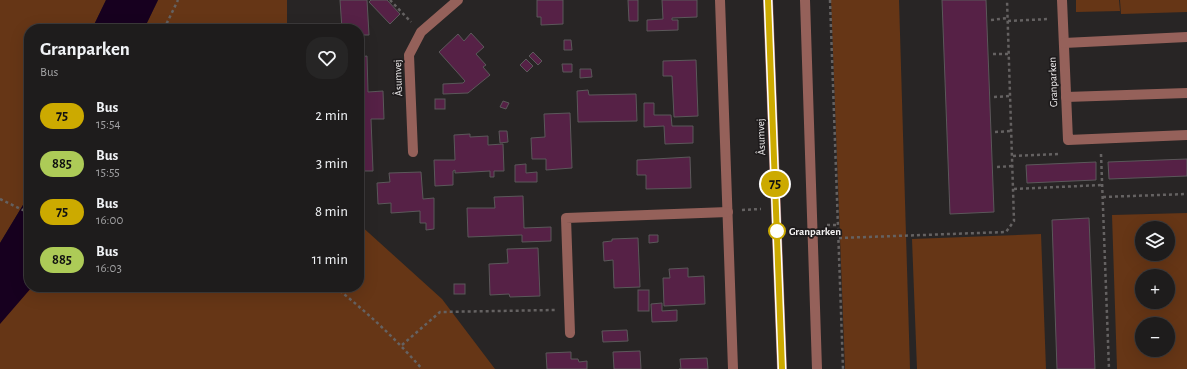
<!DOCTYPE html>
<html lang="en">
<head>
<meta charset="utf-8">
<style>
  :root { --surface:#1e1c1c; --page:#262525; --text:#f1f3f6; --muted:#a1a1a3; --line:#3c3a3b }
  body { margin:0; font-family:"Alegreya Sans",sans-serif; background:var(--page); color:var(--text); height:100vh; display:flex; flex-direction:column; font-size:15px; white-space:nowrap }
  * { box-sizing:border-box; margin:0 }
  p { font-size:13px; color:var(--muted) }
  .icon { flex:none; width:22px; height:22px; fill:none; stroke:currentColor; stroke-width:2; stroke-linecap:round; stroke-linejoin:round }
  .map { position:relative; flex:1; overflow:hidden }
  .drawer { position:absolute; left:24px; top:24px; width:340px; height:268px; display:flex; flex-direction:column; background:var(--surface); border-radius:16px; box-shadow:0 4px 16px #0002,0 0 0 1px var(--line) }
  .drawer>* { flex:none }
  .badge { padding:0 8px; border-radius:13px; font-size:14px; line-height:26px }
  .controls { position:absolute; left:1135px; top:221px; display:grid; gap:8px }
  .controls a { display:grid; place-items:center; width:40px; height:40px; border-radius:50%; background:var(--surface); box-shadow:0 4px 16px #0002,0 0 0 1px var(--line); font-size:20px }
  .map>.badge { position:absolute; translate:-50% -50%; box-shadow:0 0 0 2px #fff }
  .round { display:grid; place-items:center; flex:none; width:42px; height:42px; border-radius:16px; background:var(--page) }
  .head { display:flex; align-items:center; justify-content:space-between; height:68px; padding:0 16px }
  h1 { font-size:19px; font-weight:600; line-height:30px }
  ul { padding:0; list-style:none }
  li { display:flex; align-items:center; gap:12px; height:48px; padding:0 16px }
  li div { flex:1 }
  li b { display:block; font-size:15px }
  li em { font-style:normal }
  li .badge { min-width:44px; font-weight:700; text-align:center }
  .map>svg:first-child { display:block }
</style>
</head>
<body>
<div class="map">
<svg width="1187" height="369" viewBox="0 0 1187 369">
  <rect width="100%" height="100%" fill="#282525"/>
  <!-- green -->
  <g fill="#663616" fill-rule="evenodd">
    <path d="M0,0h106l-14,29h-63v166l-29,48z"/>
    <path d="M158,0h129v29h-143z"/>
    <path d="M831,0h68l11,369h-65z"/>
    <path d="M1076,0h43l1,11 -44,1z"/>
    <path d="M1120,0h67v12l-66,2z"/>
    <path d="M1187,213v156h-70l-5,-154zM1142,228h26v26h-26zM1142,276h26v26h-26zM1142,324h26v26h-26z"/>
    <path d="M359,224l83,75 53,70h-495v-47l29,-35h330z"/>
    <path d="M1041,234l5,135h-129l-5,-130z"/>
  </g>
  <!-- water -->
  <g fill="#17001f">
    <path d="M106,0h52l-14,29h-52z"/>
    <path d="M29,195v92h3l-32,37v-81z"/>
  </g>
  <!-- building -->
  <g fill="#562146" stroke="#5b585a">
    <path d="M340,0h27l2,35h-10v-6h-17z"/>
    <path d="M371,0h16l13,14 -10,10 -21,-22z"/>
    <path d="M537,0h26v24l-22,1v-8h-4z"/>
    <path d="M628,0h10v21h-9z"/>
    <path d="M662,0h35v17l-25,1v2h6v10l-31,1v-11l16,-1z"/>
    <path d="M942,0h44l8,212 -44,2z"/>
    <path d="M471,33l13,14 -8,7 10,11 -3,2 7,8 -22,18 -25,1v-10l20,-1 2,-2 -26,-29 19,-18 6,7z"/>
    <path d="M564,40h7l1,10h-8z"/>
    <rect x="359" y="42" width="5" height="7"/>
    <path d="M533,52l9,9 -4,4 -9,-9z"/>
    <path d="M367,56l1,36 15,-1 1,28h-13l2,52h-14v-114z"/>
    <path d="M526,59l7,7 -6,6 -7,-7z"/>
    <path d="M696,60l2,56 -24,1 -2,-41h-9v-15z"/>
    <path d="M562,64h10v8h-9z"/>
    <path d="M580,69h11l1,8 -12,1z"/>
    <path d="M588,90l1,5 47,-1 1,27 -59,1 -1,-31z"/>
    <rect x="435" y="99" width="10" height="10"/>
    <path d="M503,101l6,2 -3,6 -6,-2z"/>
    <path d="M644,103h10v12h17l1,11h21v17l-28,1 -1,-18 -20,1z"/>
    <path d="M570,113l2,55 -26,2v-11h-14l-1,-21 14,-1 -1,-23z"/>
    <path d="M499,131h8l1,11 -8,1z"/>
    <path d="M470,134v3l18,-1v9l15,-1 1,27h-10v6h-4v-6l-35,2v-3l-2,1v14l-18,1 -1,-26h21l-1,-25z"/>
    <path d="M690,157l1,31 -45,1v-14h-9v-15z"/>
    <path d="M1187,159v17l-78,3 -1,-17z"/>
    <path d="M1096,162v18l-69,3 -1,-18z"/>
    <path d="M526,164v9l11,-1v10h-22v-17z"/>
    <path d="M421,172l2,27 11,-1v31l-8,1v-7h-6v-12l-29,2v-10l-13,1 -1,-21 13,-1 -1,-9z"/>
    <path d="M523,196l1,32 27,-1v14l-29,1v-7l-54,2 -1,-29h28l-1,-11z"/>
    <path d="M1089,218l6,151h-38l-5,-149z"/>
    <path d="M649,235h9v7l-9,1z"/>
    <path d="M638,238l2,49 -26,1 -1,-28 -9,1 -1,-19 9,-1v-2z"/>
    <path d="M538,248l2,48 -30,1 -1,-3 -19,1 -1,-31 19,-1 -1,-14z"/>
    <path d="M688,268v9l16,-1 1,28 -41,2 -1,-28h7l-1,-9z"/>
    <rect x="454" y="284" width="11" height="10"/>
    <rect x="638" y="290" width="11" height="21"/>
    <path d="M662,303v8l15,-1v11l-25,1 -1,-18z"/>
    <path d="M627,330l1,11 -25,1 -1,-11z"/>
    <path d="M640,351l1,18h-27l-1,-17z"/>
    <path d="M571,352v7h7l1,3 8,-1v8h-40l-1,-16z"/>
    <path d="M707,358l1,11h-29h2l-1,-10z"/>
  </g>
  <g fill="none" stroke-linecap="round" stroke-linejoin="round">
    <!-- path -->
    <g stroke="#656262" stroke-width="2.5" stroke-dasharray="3 3" stroke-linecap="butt">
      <path d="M390,0l21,22"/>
      <path d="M830,0l13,369"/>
      <path d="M991,20l17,-2"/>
      <path d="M1008,21l41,-2"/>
      <path d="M164,29l14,-29"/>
      <path d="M993,54h16"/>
      <path d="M994,97l17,-1"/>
      <path d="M995,132l17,-1"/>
      <path d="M1101,154l8,215"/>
      <path d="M1013,156l45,-2 2,-2"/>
      <path d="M997,167l16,-1"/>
      <path d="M1014,189l88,-4"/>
      <path d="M1103,197l84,-3"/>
      <path d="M0,199l29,14"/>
      <path d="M742,210l19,-1"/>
      <path d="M827,225h11"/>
      <path d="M839,238l167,-6 8,-11 -7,-221"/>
      <path d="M335,287c32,25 61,52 87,82"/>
      <path d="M402,345l38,-33 115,-2"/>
    </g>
    <!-- minor -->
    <g stroke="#95615a" stroke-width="10">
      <path d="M720,0l13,369"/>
      <path d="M768,0l14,369"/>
      <path d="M805,0l12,369"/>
      <path d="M1062,0l6,140 119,-5"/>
      <path d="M1064,43l123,-6"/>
      <path d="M1066,97l121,-4"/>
      <path d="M413,152l-4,-97 12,-23 37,-32"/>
      <path d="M570,333l-4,-115 162,-6"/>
    </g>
  </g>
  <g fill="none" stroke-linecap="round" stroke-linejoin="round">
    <defs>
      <path id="line" d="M768,0l14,369"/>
    </defs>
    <!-- line casing -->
    <use href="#line" stroke="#fff" stroke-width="9"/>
    <!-- line -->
    <use href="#line" stroke="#ca0" stroke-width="6"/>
  </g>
  <!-- markers -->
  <circle fill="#fff" stroke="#ca0" stroke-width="2" cx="777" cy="231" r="8"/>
  <g text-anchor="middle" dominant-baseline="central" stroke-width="3.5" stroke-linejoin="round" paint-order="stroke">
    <!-- street labels -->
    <g font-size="11" fill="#f2f0f0" stroke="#1e1b1c">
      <text transform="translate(398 78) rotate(-92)">Åsumvej</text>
      <text transform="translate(1053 82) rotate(-92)">Granparken</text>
      <text transform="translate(761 137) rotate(-92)">Åsumvej</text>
    </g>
    <!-- stop labels -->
    <g font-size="11" font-weight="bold" fill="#f2f0f0" stroke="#1e1b1c" text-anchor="start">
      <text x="789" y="231">Granparken</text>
    </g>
  </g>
</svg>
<div class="controls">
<a><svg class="icon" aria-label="layers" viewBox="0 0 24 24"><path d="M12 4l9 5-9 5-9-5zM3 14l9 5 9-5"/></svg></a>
<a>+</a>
<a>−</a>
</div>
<b class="badge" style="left:775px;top:184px;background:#ca0;color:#111">75</b>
<section class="drawer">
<div class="head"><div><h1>Granparken</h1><p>Bus</p></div><a class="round"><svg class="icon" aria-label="heart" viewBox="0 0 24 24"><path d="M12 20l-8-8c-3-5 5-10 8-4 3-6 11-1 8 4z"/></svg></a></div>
<ul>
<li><span class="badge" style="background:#ca0;color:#111">75</span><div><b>Bus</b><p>15:54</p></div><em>2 min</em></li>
<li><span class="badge" style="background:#adcb57;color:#111">885</span><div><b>Bus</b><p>15:55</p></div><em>3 min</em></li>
<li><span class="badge" style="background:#ca0;color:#111">75</span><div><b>Bus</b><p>16:00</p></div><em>8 min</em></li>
<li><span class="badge" style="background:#adcb57;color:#111">885</span><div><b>Bus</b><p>16:03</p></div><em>11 min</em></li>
</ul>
</section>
</div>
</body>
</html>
